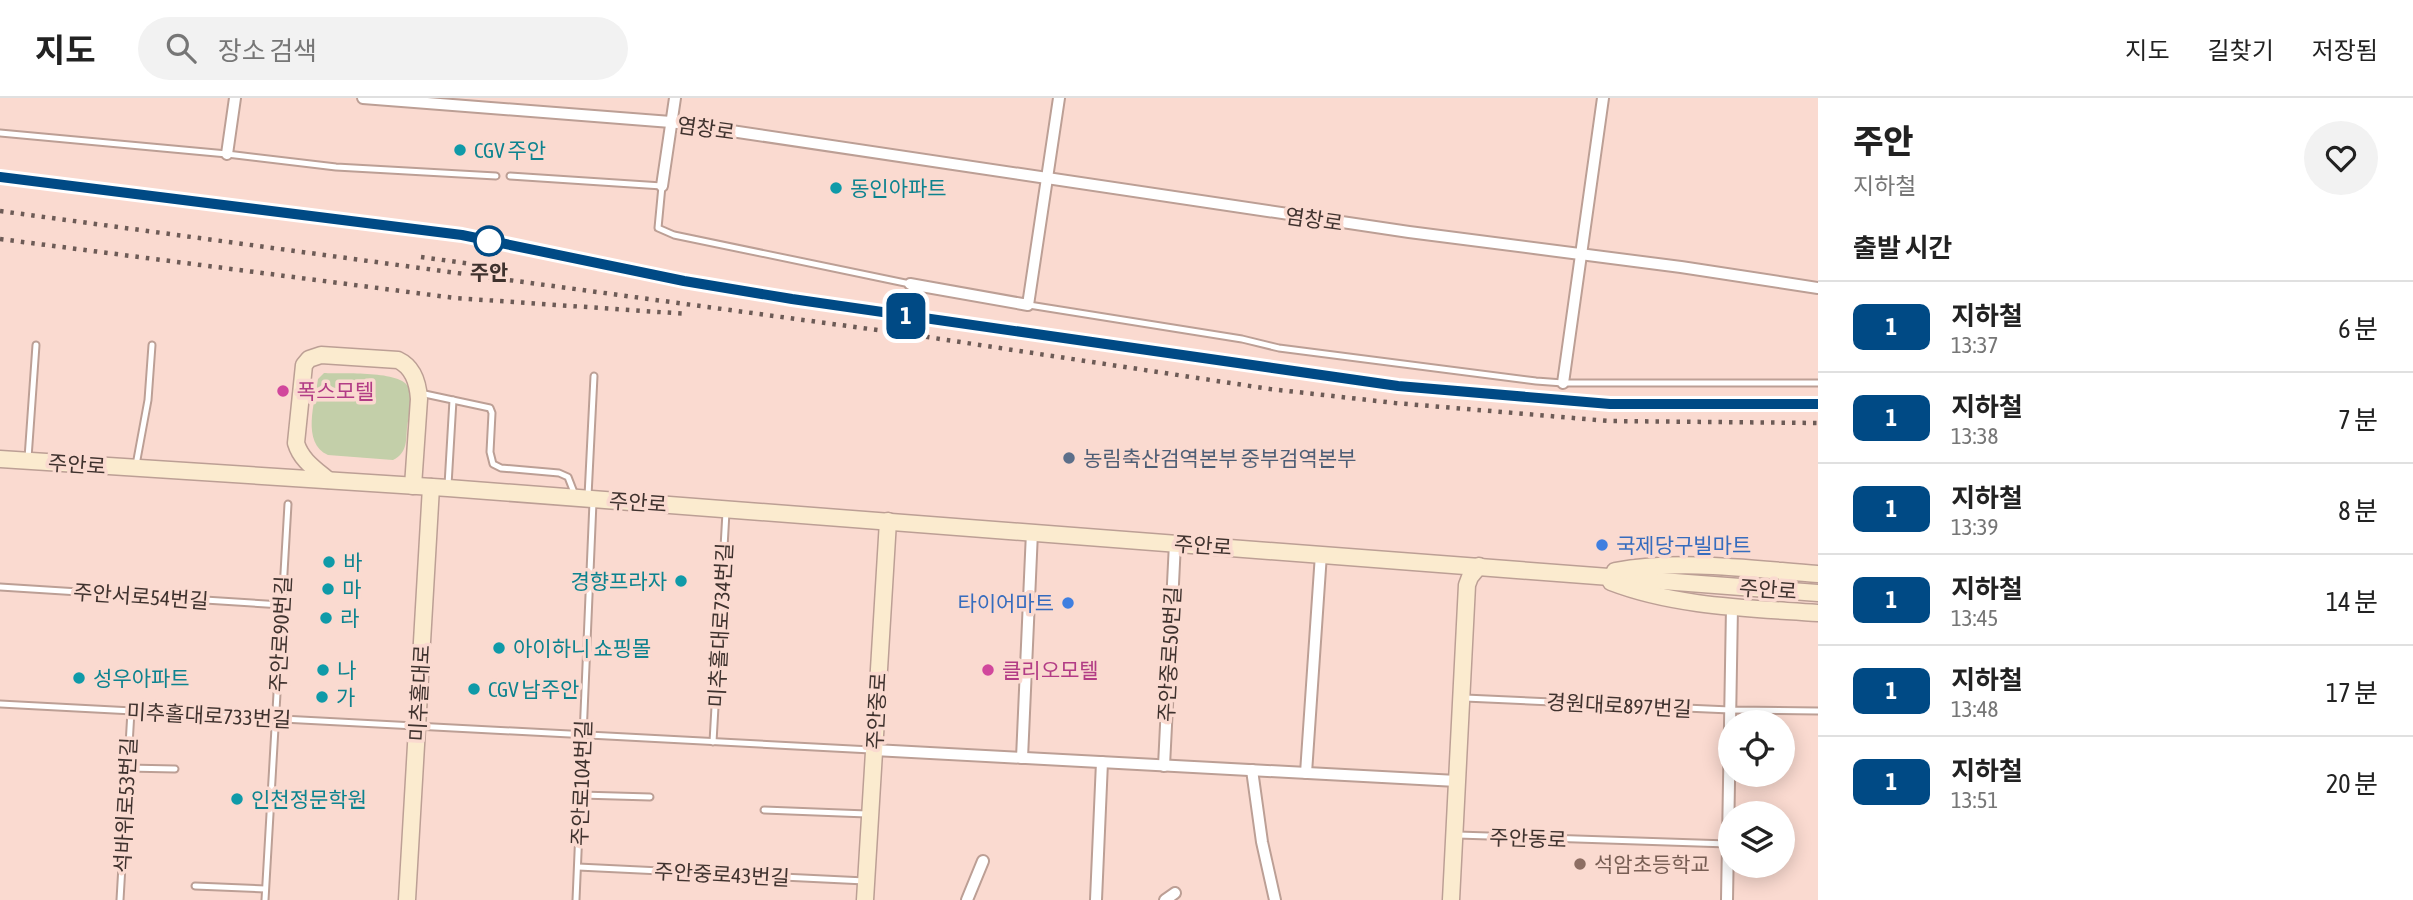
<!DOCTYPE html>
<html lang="ko">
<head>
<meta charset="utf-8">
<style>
  :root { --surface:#fff; --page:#f2f2f2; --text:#222; --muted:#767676; --line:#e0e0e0 }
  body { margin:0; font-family:"Asap Condensed","Noto Sans KR",sans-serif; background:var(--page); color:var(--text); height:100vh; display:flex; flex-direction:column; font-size:26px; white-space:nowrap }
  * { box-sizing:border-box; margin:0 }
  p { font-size:23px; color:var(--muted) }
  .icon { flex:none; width:38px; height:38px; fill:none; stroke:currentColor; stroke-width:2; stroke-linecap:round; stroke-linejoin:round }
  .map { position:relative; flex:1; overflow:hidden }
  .details { display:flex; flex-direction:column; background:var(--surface); width:595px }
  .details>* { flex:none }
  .badge { padding:0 14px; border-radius:10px; font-size:24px; line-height:46px }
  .controls { position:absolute; left:1718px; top:612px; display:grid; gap:14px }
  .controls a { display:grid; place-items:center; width:77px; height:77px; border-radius:50%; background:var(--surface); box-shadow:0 4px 18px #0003; font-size:35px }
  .map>.badge { position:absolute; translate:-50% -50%; box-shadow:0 0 0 4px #fff }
  h2 { padding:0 35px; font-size:26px; line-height:63px }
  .round { display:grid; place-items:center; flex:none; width:74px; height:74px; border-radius:37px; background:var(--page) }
  .summary { display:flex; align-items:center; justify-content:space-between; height:119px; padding:0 35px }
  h1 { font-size:33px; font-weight:800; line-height:52px }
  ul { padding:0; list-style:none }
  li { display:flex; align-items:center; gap:21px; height:91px; padding:0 35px; border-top:2px solid var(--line) }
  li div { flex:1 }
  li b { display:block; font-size:26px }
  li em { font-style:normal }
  li .badge { min-width:77px; font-weight:700; text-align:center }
  header { display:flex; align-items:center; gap:42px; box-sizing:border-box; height:98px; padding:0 35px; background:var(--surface); border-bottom:2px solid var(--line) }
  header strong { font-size:33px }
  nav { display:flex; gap:38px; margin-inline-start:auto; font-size:24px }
  .search { width:490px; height:63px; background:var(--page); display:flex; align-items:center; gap:18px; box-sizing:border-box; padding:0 24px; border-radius:38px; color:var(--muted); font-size:26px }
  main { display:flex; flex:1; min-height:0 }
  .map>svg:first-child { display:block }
</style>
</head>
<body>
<header>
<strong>지도</strong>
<div class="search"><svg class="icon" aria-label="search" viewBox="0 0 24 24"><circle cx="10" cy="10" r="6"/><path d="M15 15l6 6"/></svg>장소 검색</div>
<nav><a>지도</a><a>길찾기</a><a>저장됨</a></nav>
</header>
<main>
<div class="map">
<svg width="1818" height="802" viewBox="0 0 1818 802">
  <rect width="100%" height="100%" fill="#fadad0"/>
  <!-- green -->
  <path fill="#c3cfa9" d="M324,275c18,1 78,-3 85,15 4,11 0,28 -2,39 -1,15 0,26 -14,33l-65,-5c-27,-12 -13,-53 -10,-76z"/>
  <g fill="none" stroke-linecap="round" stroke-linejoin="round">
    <defs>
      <g id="lane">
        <path d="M0,35l227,21 109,13 160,9"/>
        <path d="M510,78l152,10 -4,42 16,7 236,49"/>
        <path d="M1029,207l213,34 37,9 257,33 27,2h255"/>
        <path d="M420,295l70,15 2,5 -2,39 3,12 8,4 58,5 9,4 7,18"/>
        <path d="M28,360l8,-113"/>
        <path d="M136,367l12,-65 4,-55"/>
        <path d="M448,387l5,-85"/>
        <path d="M588,398l6,-120"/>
        <path d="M0,489l282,18"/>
        <path d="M1465,600l265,12 88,1"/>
        <path d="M0,606l871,46"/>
        <path d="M713,644l13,-230"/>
        <path d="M127,670l48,1"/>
        <path d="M581,697l69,2"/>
        <path d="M764,712l103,4"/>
        <path d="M1458,737l270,9"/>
        <path d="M578,769l287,14"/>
        <path d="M195,788l70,3"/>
        <path d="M120,802l11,-189"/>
        <path d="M265,802l23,-396"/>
        <path d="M576,802l17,-398"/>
      </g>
      <g id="street">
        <path d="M363,0l308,24 738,110 272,35 137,21"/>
        <path d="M227,56l8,-56"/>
        <path d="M662,88l13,-88"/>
        <path d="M910,186l118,21 31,-207"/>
        <path d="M1563,285l40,-285"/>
        <path d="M874,652l583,31"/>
        <path d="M1022,660l10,-226"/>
        <path d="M1164,668l11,-223"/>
        <path d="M1252,672l10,72 13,58"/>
        <path d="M1306,675l15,-219"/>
        <path d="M967,802l16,-39"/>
        <path d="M1096,802l6,-138"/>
        <path d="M1165,802l10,-7"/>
        <path d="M1727,802l5,-293"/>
      </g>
      <g id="secondary">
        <path d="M0,361l448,29 1370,105"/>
        <path d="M328,382c-13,-11 -27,-20 -32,-37l8,-78 5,-6 12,-4 77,5c15,7 20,23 21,39l-6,87"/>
        <path d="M1615,473c66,-12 136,-2 203,3"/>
        <path d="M1611,484c65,25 138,26 207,31"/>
        <path d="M407,802l24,-413"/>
        <path d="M865,802l23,-379"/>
        <path d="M1451,802l16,-315 3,-8 9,-11"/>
      </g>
    </defs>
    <!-- lane casing -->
    <use href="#lane" stroke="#bc9f95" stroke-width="9"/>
    <!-- street casing -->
    <use href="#street" stroke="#bc9f95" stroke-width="14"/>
    <!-- secondary casing -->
    <use href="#secondary" stroke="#bc9f95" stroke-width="19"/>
    <!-- lane -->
    <use href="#lane" stroke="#fff" stroke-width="5"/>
    <!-- street -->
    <use href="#street" stroke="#fff" stroke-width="10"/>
    <!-- secondary -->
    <use href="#secondary" stroke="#fbebcf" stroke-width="16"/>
    <!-- rail -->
    <g stroke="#6d5b56" stroke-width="4.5" stroke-dasharray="3.5 7" stroke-linecap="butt">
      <path d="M0,79l462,58 222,46 162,26 552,79 212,18h208"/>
      <path d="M0,113l914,124 356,54 125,14 214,18 209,2"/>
      <path d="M0,141l455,59 233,16"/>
      <path d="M421,159l80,11"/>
    </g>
  </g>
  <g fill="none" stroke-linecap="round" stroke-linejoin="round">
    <defs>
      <path id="line" d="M0,79l462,58 222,46 108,18 606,87 212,18h208"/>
    </defs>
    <!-- line casing -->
    <use href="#line" stroke="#fff" stroke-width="16"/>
    <!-- line -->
    <use href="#line" stroke="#004a85" stroke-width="10"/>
  </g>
  <!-- markers -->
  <g fill="#0f9aa8" stroke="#fadad0" stroke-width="2.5">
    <circle cx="460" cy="52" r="7"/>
    <circle cx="836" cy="90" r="7"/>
    <circle cx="329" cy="464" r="7"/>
    <circle cx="681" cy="483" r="7"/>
    <circle cx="328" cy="491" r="7"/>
    <circle cx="326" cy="520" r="7"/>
    <circle cx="499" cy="550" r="7"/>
    <circle cx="323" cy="572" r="7"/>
    <circle cx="79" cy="580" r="7"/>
    <circle cx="474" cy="591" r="7"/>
    <circle cx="322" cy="599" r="7"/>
    <circle cx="237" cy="701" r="7"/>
  </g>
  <circle fill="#fff" stroke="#004a85" stroke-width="3.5" cx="489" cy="143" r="14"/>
  <g fill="#d1479c" stroke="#fadad0" stroke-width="2.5">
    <circle cx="283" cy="293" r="7"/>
    <circle cx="988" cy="572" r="7"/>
  </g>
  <circle fill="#5c6f8a" stroke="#fadad0" stroke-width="2.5" cx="1069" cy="360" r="7"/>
  <g fill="#3f7fe0" stroke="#fadad0" stroke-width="2.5">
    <circle cx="1602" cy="447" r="7"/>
    <circle cx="1068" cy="505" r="7"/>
  </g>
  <circle fill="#8d6e63" stroke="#fadad0" stroke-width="2.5" cx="1580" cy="766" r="7"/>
  <g text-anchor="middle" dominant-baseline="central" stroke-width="7" stroke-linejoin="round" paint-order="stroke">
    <!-- street labels -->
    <g font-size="21" fill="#3f322e" stroke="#fadad0">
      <text transform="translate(706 30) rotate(8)">염창로</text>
      <text transform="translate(1314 121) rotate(8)">염창로</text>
      <text transform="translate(77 366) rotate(4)">주안로</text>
      <text transform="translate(638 404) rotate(4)">주안로</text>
      <text transform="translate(1203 447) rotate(4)">주안로</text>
      <text transform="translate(1768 491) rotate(4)">주안로</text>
      <text transform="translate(141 498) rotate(4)">주안서로54번길</text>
      <text transform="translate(720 527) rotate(-87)">미추홀대로734번길</text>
      <text transform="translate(280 536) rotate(-87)">주안로90번길</text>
      <text transform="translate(1169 556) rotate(-87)">주안중로50번길</text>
      <text transform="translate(419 595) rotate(-87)">미추홀대로</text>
      <text transform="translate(1619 607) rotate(3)">경원대로897번길</text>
      <text transform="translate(876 613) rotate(-87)">주안중로</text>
      <text transform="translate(209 617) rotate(3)">미추홀대로733번길</text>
      <text transform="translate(581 685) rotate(-88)">주안로104번길</text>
      <text transform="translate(125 707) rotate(-87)">석바위로53번길</text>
      <text transform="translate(1528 740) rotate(2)">주안동로</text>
      <text transform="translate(722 776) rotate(3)">주안중로43번길</text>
    </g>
    <!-- culture labels -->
    <g font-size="21" fill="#0d838f" stroke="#fadad0" text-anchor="start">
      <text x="474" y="52">CGV 주안</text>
      <text x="850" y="90">동인아파트</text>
      <text x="343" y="464">바</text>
      <text x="667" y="483" text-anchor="end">경향프라자</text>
      <text x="342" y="491">마</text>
      <text x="340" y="520">라</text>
      <text x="513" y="550">아이하니 쇼핑몰</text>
      <text x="337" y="572">나</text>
      <text x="93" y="580">성우아파트</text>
      <text x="488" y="591">CGV 남주안</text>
      <text x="336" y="599">가</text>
      <text x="251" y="701">인천정문학원</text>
    </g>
    <!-- stop labels -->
    <g font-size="21" font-weight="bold" fill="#3f322e" stroke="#fadad0">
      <text x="489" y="174">주안</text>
    </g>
    <!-- hotel labels -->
    <g font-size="21" fill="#b23c85" stroke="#fadad0" text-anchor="start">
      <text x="297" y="293">폭스모텔</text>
      <text x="1002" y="572">클리오모텔</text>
    </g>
    <!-- service labels -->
    <g font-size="21" fill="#4e5e75" stroke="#fadad0" text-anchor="start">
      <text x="1083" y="360">농림축산검역본부 중부검역본부</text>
    </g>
    <!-- shop labels -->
    <g font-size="21" fill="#366cbe" stroke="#fadad0" text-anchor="start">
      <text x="1616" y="447">국제당구빌마트</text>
      <text x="1054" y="505" text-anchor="end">타이어마트</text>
    </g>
    <!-- education labels -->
    <g font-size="21" fill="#785e54" stroke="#fadad0" text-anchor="start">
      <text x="1594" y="766">석암초등학교</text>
    </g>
  </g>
</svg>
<div class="controls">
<a><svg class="icon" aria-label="locate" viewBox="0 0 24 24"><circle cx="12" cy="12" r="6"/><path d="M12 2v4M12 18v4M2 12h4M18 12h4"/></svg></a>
<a><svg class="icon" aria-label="layers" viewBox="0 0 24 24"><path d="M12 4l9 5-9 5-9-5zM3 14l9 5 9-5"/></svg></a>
</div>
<b class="badge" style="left:906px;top:218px;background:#004a85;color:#fff">1</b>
</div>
<section class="details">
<div class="summary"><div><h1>주안</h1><p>지하철</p></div><a class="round"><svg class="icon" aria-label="heart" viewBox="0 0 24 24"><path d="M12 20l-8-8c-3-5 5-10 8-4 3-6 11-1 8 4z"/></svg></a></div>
<h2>출발 시간</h2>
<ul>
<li><span class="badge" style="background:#004a85;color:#fff">1</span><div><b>지하철</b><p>13:37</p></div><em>6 분</em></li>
<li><span class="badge" style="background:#004a85;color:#fff">1</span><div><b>지하철</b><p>13:38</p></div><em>7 분</em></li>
<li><span class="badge" style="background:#004a85;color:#fff">1</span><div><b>지하철</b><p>13:39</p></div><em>8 분</em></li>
<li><span class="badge" style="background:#004a85;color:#fff">1</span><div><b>지하철</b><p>13:45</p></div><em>14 분</em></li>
<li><span class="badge" style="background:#004a85;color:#fff">1</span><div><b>지하철</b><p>13:48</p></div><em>17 분</em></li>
<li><span class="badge" style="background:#004a85;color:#fff">1</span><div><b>지하철</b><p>13:51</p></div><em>20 분</em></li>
</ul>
</section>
</main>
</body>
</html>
